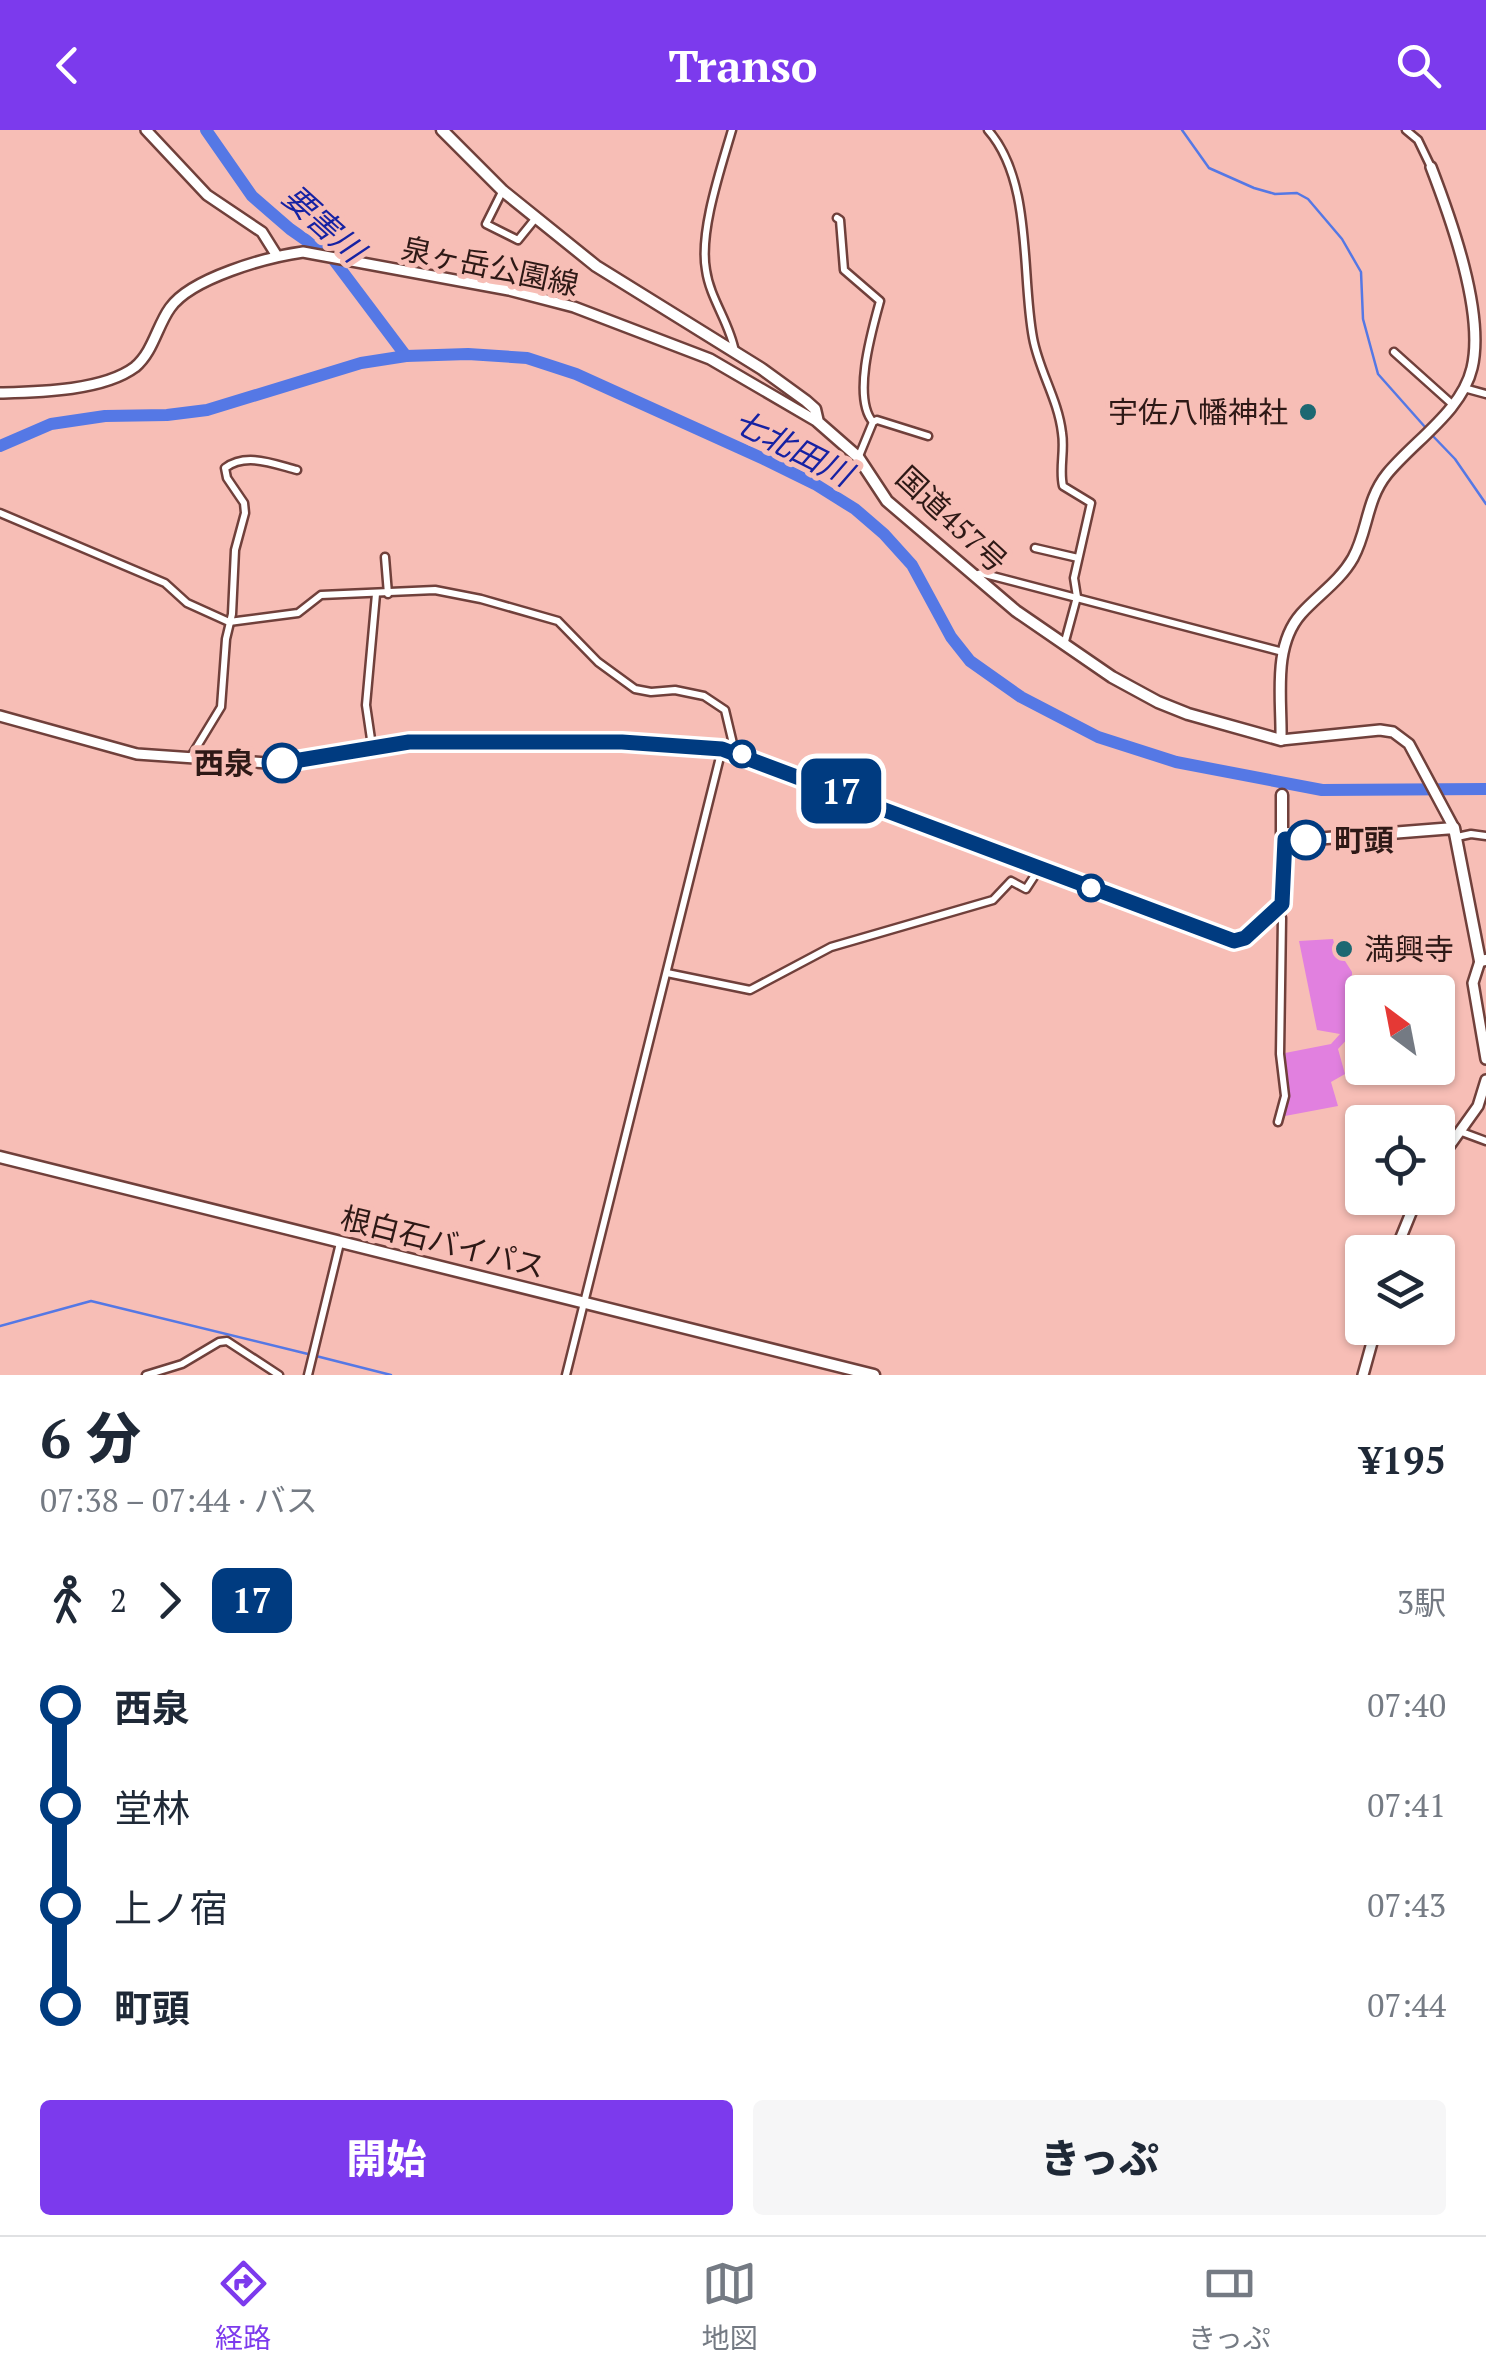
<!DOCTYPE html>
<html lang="ja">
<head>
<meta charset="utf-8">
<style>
  :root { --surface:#fff; --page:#f6f6f7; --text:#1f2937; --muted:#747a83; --line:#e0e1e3; --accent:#7c3aed }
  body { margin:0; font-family:"PT Serif","Noto Sans JP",serif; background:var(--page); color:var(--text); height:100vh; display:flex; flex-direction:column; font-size:38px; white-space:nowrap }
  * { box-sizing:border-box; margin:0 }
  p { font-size:32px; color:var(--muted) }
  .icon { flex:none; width:55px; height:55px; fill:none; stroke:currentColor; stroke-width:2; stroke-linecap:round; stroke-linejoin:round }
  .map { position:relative; height:1245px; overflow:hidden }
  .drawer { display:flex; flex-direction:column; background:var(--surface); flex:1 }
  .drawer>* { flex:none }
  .badge { padding:0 20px; border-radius:15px; font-size:35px; line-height:65px }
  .needle { width:65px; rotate:328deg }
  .controls { position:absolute; left:1345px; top:845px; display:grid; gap:20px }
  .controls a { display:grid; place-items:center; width:110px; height:110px; border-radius:10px; background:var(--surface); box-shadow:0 2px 8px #0004; font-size:50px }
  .map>.badge { position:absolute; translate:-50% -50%; box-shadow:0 0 0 5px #fff }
  .legs { display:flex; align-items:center; gap:15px; height:110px; padding:0 40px; font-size:32px }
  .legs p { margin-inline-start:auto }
  .head { display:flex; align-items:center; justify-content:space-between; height:170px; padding:0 40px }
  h1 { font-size:55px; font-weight:800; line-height:75px }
  .button { display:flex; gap:20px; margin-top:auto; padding:20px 40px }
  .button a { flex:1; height:115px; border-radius:10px; background:var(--accent); color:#fff; font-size:40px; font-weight:800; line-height:115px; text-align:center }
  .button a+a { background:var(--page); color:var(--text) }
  ul { padding:0 40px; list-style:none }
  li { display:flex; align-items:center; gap:35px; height:100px; font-size:38px }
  li i { display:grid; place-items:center; width:15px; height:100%; margin:0 12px; background:currentColor }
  li i::after { content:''; width:25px; height:25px; margin:-12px; border:8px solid; border-radius:50%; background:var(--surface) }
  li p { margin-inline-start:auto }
  li:first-child i { background:linear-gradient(#0000 50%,currentColor 0) }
  li:last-child i { background:linear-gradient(currentColor 50%,#0000 0) }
  header { display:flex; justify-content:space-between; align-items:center; height:130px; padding:0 40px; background:var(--accent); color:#fff; font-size:45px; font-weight:800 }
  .dock { display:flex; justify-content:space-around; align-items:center; height:140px; border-top:2px solid var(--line); background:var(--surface); font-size:28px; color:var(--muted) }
  .dock a { display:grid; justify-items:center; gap:5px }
  .dock .on { color:var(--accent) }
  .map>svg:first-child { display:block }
</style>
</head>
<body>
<header><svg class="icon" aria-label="back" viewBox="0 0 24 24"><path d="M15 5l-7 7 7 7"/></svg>Transo<svg class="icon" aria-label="search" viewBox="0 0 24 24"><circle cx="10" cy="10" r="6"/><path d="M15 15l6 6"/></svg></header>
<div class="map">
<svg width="1486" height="1245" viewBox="0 0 1486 1245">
  <rect width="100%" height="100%" fill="#f7beb6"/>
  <!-- green -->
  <path fill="#e180df" d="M1333,809l5,19 7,3 7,11v16l4,9 6,-2v40h-11l-13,14 7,25 -14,8 7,24 -53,10 3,-24 -3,-39 46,-9 9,-10 -23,-4 -18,-89z"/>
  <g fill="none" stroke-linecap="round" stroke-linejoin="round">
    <!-- stream -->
    <g stroke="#5578e5" stroke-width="2.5">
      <path d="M1182,0l27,38 45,20 21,6 22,-1 11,6 34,40 19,33 2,47 15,55 47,53"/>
      <path d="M1430,303l25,26 31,45"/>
      <path d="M0,1196l91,-25 217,53"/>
      <path d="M316,1226l75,19"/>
    </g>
    <!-- river -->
    <g stroke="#5578e5" stroke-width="12">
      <path d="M206,0l46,66 38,33 43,30 73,97"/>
      <path d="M0,316l51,-22 54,-8 62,-1 40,-5 154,-47 45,-7 62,-2 59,4 49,16 188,85 51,25 40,25 29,25 28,31 39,72 19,24 51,36 77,40 78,25 146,28 164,-1"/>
    </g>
    <defs>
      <g id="street">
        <path d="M732,0c-11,38 -33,102 -26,140 4,29 24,53 29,82"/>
        <path d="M988,0c45,51 33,145 45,208 6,33 25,61 29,95 3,18 -3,36 1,53l28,17 -17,75 3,19 -13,48"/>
        <path d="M1406,0l12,10 13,27"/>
        <path d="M502,62l-16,32 32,16 17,-21"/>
        <path d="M837,88l3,2 4,50 36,31c-8,29 -28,97 -7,121"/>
        <path d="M1394,222l58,52"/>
        <path d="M1464,258l22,6"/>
        <path d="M859,326l14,-34 4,-2 51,16"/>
        <path d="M0,383l165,70 22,20 42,19 69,-9 23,-18 114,-5 46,9 77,22 40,41 37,27 16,3 24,-2 29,6 21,14 10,42"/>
        <path d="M1035,418l43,10"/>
        <path d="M385,427l3,37"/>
        <path d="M975,445l6,-2 302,79"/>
        <path d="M372,616l-6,-41 10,-111"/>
        <path d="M190,628l31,-51 5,-68 6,-25 3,-64 10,-37 -1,-10 -17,-25 -2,-10c21,-16 49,-4 72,2"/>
        <path d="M1457,707l14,-3 15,2"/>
        <path d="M667,843l83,17 81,-43 162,-47 18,-19 15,8 13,-20"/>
        <path d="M1278,992l7,-26 -5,-42 2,-136 -4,-9 3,-5 4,-65"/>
        <path d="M1459,1001l27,10"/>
        <path d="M146,1245l36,-11 37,-22 8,-1 52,34"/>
        <path d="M308,1245l32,-132"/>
        <path d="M566,1245l156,-626 37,11 467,179c22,5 37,-17 52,-30"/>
      </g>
      <g id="secondary">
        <path d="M146,0l61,65 55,37 15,24"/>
        <path d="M1431,37c20,52 54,146 41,201 -10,43 -58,73 -85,106 -21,26 -19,57 -34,84 -13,23 -35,37 -52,56 -29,33 -19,85 -20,126l99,-10 13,2 16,12 45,84"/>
        <path d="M0,263c38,-1 103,-2 135,-26 18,-15 22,-41 35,-59 21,-30 97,-51 133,-56l206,38 65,17 136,52 108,63"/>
        <path d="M0,586l137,38 130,9 28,-2 58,-12 56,-7h213l100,7"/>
        <path d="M1480,831l-7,22 13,76"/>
        <path d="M1438,1032l40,-56 8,-26"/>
        <path d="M1395,1122l22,-54"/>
        <path d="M1363,1245l13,-47"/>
      </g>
      <g id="highway">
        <path d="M442,0l61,61 93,75 166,103 44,32 9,8 3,13 40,35 29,44 129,110 96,66 46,25 30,12 93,26"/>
        <path d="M1282,665v38l7,8 165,-13 26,133 6,-1"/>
        <path d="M0,1027l874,218"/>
      </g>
    </defs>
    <!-- street casing -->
    <use href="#street" stroke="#70403b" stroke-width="11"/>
    <!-- secondary casing -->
    <use href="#secondary" stroke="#70403b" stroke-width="14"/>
    <!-- highway casing -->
    <use href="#highway" stroke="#70403b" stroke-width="15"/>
    <!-- street -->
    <use href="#street" stroke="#fff" stroke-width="6"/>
    <!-- secondary -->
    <use href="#secondary" stroke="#fff" stroke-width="9"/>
    <!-- highway -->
    <use href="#highway" stroke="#fff" stroke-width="10"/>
  </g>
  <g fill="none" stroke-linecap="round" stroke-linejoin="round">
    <defs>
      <path id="line-1" d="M282,633l127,-21h213l100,7 512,192 11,-3 37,-34 3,-65 21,1"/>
    </defs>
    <!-- line-1 casing -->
    <use href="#line-1" stroke="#fff" stroke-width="22"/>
    <!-- line-1 -->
    <use href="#line-1" stroke="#003b80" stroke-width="15"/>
  </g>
  <!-- markers -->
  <g fill="#1d6872" stroke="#f7beb6" stroke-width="4">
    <circle cx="1308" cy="282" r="10"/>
    <circle cx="1344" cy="819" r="10"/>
  </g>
  <g fill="#fff" stroke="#003b80" stroke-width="5">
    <circle cx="742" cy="624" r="12"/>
    <circle cx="282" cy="633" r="18"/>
    <circle cx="1306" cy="710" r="18"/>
    <circle cx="1091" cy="758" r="12"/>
  </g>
  <g text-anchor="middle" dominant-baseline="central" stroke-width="10" stroke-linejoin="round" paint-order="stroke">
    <!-- street labels -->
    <g font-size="30" fill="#2e1916" stroke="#f7beb6">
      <text transform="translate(490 136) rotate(12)">泉ヶ岳公園線</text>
      <text transform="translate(952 389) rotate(43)">国道457号</text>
      <text transform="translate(443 1112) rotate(14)">根白石バイパス</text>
    </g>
    <!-- poi labels -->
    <g font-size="30" fill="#2e1916" stroke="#f7beb6" text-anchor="end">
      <text x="1288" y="282">宇佐八幡神社</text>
      <text x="1364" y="819" text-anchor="start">満興寺</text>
    </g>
    <!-- stop labels -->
    <g font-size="30" font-weight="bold" fill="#2e1916" stroke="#f7beb6" text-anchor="end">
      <text x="254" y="633">西泉</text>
      <text x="1334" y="710" text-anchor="start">町頭</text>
    </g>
    <!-- water labels -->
    <g font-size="32" font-style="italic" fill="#1622a3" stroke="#f7beb6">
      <text transform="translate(324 93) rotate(42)">要害川</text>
      <text transform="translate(793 317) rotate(27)">七北田川</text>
    </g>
  </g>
</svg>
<div class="controls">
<a><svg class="needle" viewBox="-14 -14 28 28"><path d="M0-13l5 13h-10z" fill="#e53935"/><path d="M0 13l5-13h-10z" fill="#747a83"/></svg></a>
<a><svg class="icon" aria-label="locate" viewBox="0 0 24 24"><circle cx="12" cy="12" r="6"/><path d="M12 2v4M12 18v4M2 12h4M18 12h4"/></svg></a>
<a><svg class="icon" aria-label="layers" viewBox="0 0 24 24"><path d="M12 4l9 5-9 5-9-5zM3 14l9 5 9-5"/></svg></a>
</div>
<b class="badge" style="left:841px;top:661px;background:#003b80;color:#fff">17</b>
</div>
<section class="drawer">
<div class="head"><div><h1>6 分</h1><p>07:38 – 07:44 · バス</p></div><b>¥195</b></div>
<div class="legs"><svg class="icon" aria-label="walk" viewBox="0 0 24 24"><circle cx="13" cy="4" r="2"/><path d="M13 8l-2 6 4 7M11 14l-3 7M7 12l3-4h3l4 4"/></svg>2<svg class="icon" aria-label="forward" viewBox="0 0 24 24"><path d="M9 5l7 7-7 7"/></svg><b class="badge" style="background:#003b80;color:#fff">17</b><p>3駅</p></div>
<ul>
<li><i style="color:#003b80"></i><b>西泉</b><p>07:40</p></li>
<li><i style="color:#003b80"></i><span>堂林</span><p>07:41</p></li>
<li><i style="color:#003b80"></i><span>上ノ宿</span><p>07:43</p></li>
<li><i style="color:#003b80"></i><b>町頭</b><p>07:44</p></li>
</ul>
<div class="button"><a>開始</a><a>きっぷ</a></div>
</section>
<nav class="dock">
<a class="on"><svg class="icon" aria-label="directions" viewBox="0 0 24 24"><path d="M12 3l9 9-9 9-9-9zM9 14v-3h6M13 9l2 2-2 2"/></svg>経路</a>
<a><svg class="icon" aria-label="map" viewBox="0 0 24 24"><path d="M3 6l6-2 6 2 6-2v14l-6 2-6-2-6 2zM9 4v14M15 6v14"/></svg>地図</a>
<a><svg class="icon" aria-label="tickets" viewBox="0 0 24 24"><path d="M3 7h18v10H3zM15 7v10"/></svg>きっぷ</a>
</nav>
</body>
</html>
